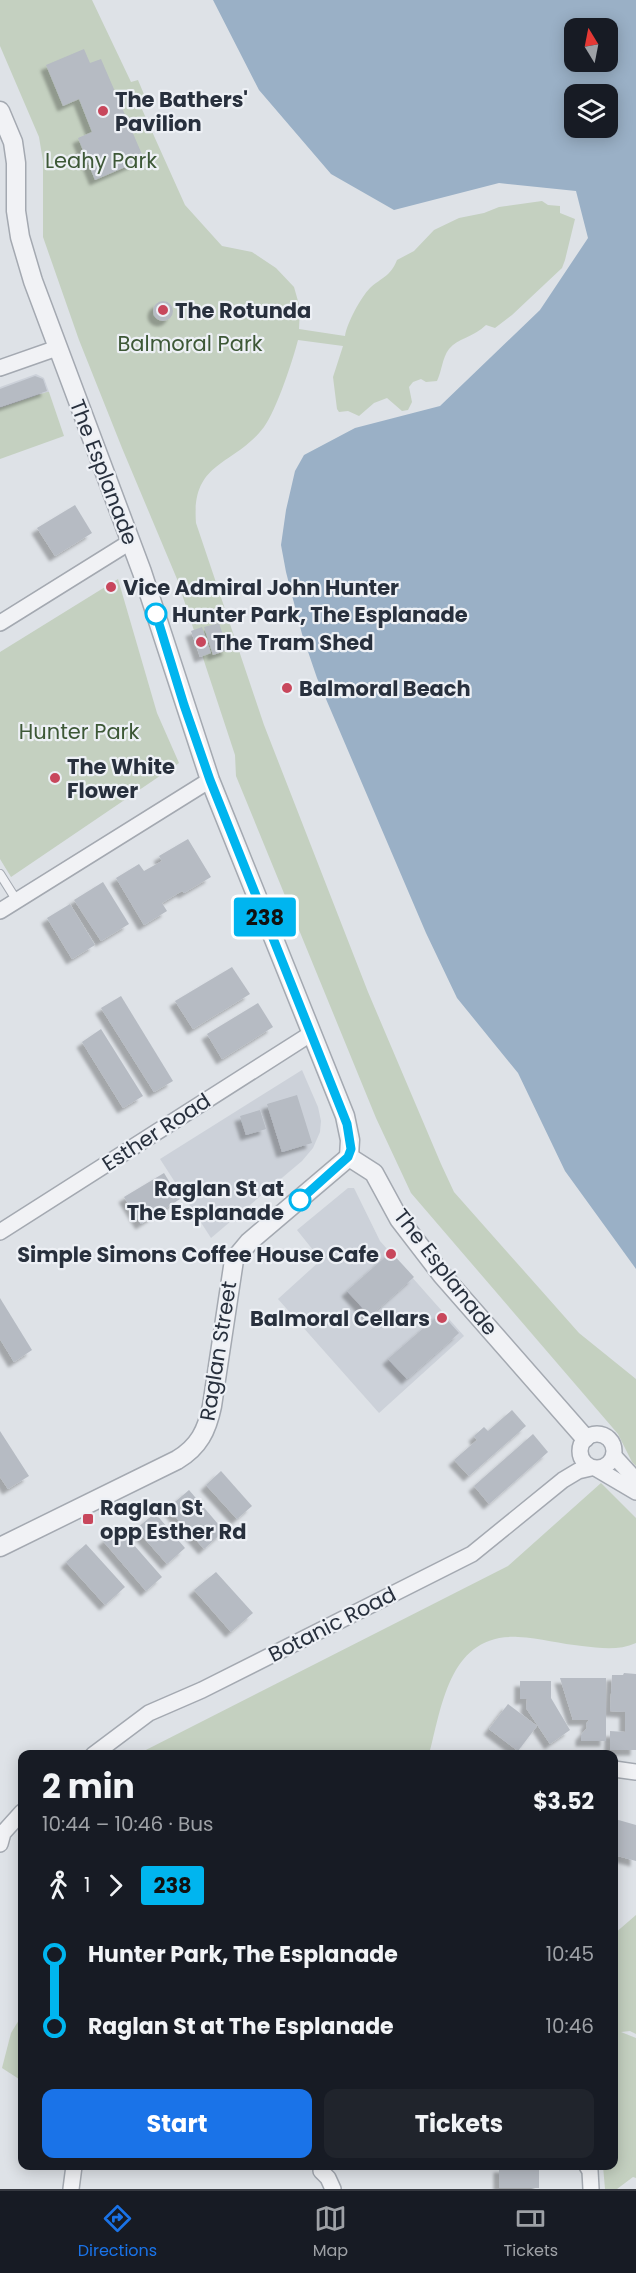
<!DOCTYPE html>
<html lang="en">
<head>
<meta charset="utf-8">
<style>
  :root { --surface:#171b24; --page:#20242c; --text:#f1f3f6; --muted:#9ea1a6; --line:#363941; --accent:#1a73e8 }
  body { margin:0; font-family:Poppins,sans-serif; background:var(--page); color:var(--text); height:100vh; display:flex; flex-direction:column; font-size:22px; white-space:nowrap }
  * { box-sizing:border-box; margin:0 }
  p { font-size:20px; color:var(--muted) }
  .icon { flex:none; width:33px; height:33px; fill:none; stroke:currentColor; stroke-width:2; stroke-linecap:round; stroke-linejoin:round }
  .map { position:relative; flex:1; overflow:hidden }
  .panel { position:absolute; left:18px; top:1750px; width:600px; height:420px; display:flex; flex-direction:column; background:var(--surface); border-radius:12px; box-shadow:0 3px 15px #0003 }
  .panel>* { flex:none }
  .badge { padding:0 12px; border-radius:4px; font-size:21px; line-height:39px }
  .needle { width:39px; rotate:350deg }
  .controls { position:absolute; left:564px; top:18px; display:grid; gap:12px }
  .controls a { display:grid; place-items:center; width:54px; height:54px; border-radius:12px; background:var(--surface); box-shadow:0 3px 15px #0003; font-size:30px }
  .map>.badge { position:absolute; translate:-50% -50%; box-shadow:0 0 0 3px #fff }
  .legs { display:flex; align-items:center; gap:9px; height:66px; padding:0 24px; font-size:20px }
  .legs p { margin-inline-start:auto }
  .summary { display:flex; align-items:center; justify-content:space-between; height:102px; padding:0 24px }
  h1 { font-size:33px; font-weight:700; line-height:45px }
  .primary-button { display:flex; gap:12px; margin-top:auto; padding:12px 24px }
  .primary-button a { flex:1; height:69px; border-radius:12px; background:var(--accent); color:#fff; font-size:24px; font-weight:700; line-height:69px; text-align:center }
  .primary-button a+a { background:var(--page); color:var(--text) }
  ul { padding:0 24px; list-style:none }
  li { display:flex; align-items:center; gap:21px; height:72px; font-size:22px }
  li i { display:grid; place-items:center; width:9px; height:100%; margin:0 8px; background:currentColor }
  li i::after { content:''; width:15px; height:15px; margin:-8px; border:4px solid; border-radius:50%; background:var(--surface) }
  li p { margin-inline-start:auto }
  li:first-child i { background:linear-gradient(#0000 50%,currentColor 0) }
  li:last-child i { background:linear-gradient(currentColor 50%,#0000 0) }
  .dock { display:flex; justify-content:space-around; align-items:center; height:84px; border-top:2px solid var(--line); background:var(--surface); font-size:16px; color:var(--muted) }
  .dock a { display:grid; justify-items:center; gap:3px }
  .dock .on { color:var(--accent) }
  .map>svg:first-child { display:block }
</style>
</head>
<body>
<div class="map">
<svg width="636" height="2189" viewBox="0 0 636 2189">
  <defs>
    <filter id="shadow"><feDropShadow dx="-5.5" dy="5.5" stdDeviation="1.5" flood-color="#0004"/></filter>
  </defs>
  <rect width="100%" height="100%" fill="#dee2e7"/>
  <!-- built -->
  <g fill="#ccd1d9">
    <path d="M36,374l8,4 5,14 -49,17v-22z"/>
    <path d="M302,1070l16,37 3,14 -1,11 -7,16 -11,13 -91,77 -51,-79z"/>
    <path d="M348,1188h6l26,53 84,95 -85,77 -101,-114 43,-39 -24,-30z"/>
  </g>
  <!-- green -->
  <g fill="#c4d0c0">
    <path d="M0,0h92l39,82 7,-2 10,24 -7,3 44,98 37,41 30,6 24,16 18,19 6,21 -1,21 46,7c2,-13 16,-39 25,-48 12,-11 20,-11 27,-28l17,-9 20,-21 25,-12 25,-5 15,-6 43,-6 6,4 12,1v7l15,6 -10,41 -3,8 -50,47 -17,13 -9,-3c-12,12 -28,13 -37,24 -7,9 -7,22 -12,32l-11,1 -5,-3 -8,3 -4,5 3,15 -4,8 -6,1 -15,-13 -13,5 -15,13 -11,-5 -9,1 -2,-3 -4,-32 10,-31 -45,-6c-5,20 -22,71 -34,87 -30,40 -73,33 -68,96l68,202 104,267 73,172 13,28 125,141 57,46v87l-4,-4 -14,-28 -207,-241 -35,-75 -140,-342 -1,-21 -58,-176 -55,-131 -43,-108 -36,-103v-76l-4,-24 -39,-91z"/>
    <path d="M47,392h2l15,44 -64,23v-51z"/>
    <path d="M118,579l39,134 22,50 -168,114 -11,-18v-207z"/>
    <path d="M601,1483l35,35v125c-18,8 -36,5 -54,3 -21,-2 -42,-8 -64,-9 -68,-4 -76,68 -89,118h-293l372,-189z"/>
    <path d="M636,1915v119l-6,-3 -9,1 15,6v140l-3,-1 -16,12h-12l-2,-23h11v-232z"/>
    <path d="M22,2015v66l-20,-13 9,-35z"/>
  </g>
  <!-- water -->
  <path fill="#9ab0c6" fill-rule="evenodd" d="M213,0h423v1269l-71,-98 -47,-98 -61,-75 -31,-65 -109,-255 -15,-44 -16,-62 -5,-27 5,-35 9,-39 9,-16 51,-27 85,-22 100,-96 48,-72 -12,-47 -77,-8 -105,27 -63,-36 -72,-84zM574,28h34v34h-34zM574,94h34v34h-34z"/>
  <!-- building -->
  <g fill="#b6bbc3" filter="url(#shadow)">
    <path d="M84,49l6,14 11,-4 43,100 -49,21 -17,-42 14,-6 -13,-33 -16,7 -17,-41z"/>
    <circle cx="163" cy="311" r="10"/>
    <path d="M35,376l8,3 4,12 -47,16v-18z"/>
    <path d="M75,505l17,28 -37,23 -18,-28z"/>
    <path d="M219,623l9,27 -15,5 -9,-28z"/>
    <path d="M202,627l9,26 -11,4 -9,-26z"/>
    <path d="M188,839l23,38 -27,16 -2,-2 -20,12 5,8 -23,14 -28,-47 23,-14 5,7 18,-10 -3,-5z"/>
    <path d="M103,882l26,42 -28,17 -27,-41z"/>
    <path d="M70,904l25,41 -23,14 -25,-41z"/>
    <path d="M232,967l18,27 -57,35 -18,-28z"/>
    <path d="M121,996l52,85 -19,11 -53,-84z"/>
    <path d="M258,1003l15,24 -51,32 -15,-25z"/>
    <path d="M101,1029l42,67 -20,12 -41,-66z"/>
    <path d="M297,1095l15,48 -30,9 -15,-48z"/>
    <path d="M260,1110l6,19 -20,6 -6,-19z"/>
    <path d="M164,1173l16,26 -39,25 -17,-27z"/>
    <path d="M391,1252l23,25 -44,39 -23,-25z"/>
    <path d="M0,1298l32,52 -18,12 -14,-23z"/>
    <path d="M441,1313l18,20 -52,46 -19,-20z"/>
    <path d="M512,1410l14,16 -57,50 -15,-16 23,-20 -3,-4 10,-9 4,4z"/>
    <path d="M0,1431l29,45 -21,13 -8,-12z"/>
    <path d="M533,1434l15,18 -59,52 -15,-18z"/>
    <path d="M221,1471l31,35 -15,13 -31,-34z"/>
    <path d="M189,1490l35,41 -20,18 -36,-41z"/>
    <path d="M155,1513l30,35 -18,16 -31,-35z"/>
    <path d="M119,1528l43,49 -16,14 -43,-50z"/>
    <path d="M86,1544l39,43 -20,18 -39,-43z"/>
    <path d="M216,1572l37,41 -22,19 -37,-42z"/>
    <path d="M624,1673l12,1v76h-26v-19l15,1v-20l-15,-1 2,-36h11z"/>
    <path d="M560,1678h46v63h-25v-6l6,-7 -1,-4 3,-4h-16z"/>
    <path d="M520,1681h31v17l19,32 -20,14 -24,-36 1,-9h-7z"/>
    <path d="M508,1704l29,22 -19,25 -29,-22z"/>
    <path d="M615,1819l21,6v36l-22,-6z"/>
    <rect x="499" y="2167" width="40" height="21"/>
  </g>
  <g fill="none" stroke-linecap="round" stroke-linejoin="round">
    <defs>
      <path id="service" d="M0,874l17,27"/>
      <g id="minor">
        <path d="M0,368l57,-20"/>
        <path d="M0,623l130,-81"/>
        <path d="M0,911l210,-131"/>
        <path d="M0,1232l312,-199"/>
        <circle cx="597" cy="1451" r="17"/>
        <path d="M614,1456l22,24"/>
        <path d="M597,1469l39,23"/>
        <path d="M93,1755l56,-42 53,-23 270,-136 91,-74 15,-9 13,-3"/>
        <path d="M614,1769l22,3"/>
        <path d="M0,1844l3,-11 19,-21"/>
        <path d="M587,2166l3,5 1,18"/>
        <path d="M321,2171l7,7 5,11"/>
        <path d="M71,2189l3,-23"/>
      </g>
      <g id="tertiary">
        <path d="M0,111l13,31 3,21v48l4,26 13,44 109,291 68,208 135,336 5,24 -1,17"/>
        <path d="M349,1157l25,16 25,46 43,56 143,163"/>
        <path d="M0,1547l177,-87c22,-13 30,-30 35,-54l22,-146 15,-18 100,-85"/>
      </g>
    </defs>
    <!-- service casing -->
    <use href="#service" stroke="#a4a9b1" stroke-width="10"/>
    <!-- minor casing -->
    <use href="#minor" stroke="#a4a9b1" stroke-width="18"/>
    <!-- tertiary casing -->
    <use href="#tertiary" stroke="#a4a9b1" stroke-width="21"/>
    <!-- service -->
    <use href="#service" stroke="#f1f2f5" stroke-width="8"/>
    <!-- minor -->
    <use href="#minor" stroke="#f1f2f5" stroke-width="15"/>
    <!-- tertiary -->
    <use href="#tertiary" stroke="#f1f2f5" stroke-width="18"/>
  </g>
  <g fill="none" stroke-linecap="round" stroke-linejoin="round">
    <defs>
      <path id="line-1" d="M156,614l28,91 26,75 137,344 4,25 -3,8 -48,43"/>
    </defs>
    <!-- line-1 casing -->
    <use href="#line-1" stroke="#fff" stroke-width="14"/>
    <!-- line-1 -->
    <use href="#line-1" stroke="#00b5ef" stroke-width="9"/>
  </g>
  <!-- markers -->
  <g fill="#c8475c" stroke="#edf0f5" stroke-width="2">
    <circle cx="103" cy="111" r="6"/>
    <circle cx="163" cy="310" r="6"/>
    <circle cx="111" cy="587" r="6"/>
    <circle cx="201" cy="642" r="6"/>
    <circle cx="287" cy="688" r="6"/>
    <circle cx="55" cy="778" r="6"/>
    <circle cx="391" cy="1254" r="6"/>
    <circle cx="442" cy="1318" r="6"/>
    <rect x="82" y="1513" width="12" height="12" rx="3"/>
  </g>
  <g fill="#fff" stroke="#00b5ef" stroke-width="3">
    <circle cx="156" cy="614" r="10"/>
    <circle cx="300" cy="1200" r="10"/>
  </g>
  <g text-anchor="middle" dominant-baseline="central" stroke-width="4.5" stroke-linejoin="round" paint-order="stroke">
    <!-- poi labels -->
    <g font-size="21" font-weight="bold" fill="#28303d" stroke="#edf0f5" text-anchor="start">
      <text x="115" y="99">The Bathers'<tspan x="115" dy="24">Pavilion</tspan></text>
      <text x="175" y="310">The Rotunda</text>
      <text x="123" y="587">Vice Admiral John Hunter</text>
      <text x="213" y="642">The Tram Shed</text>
      <text x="299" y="688">Balmoral Beach</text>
      <text x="67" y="766">The White<tspan x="67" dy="24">Flower</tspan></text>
      <text x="379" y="1254" text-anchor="end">Simple Simons Coffee House Cafe</text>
      <text x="430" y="1318" text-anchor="end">Balmoral Cellars</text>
      <text x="100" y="1507">Raglan St<tspan x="100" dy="24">opp Esther Rd</tspan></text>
    </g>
    <!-- park labels -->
    <g font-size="21" fill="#3d5836" stroke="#edf0f5">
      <text x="101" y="160">Leahy Park</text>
      <text x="190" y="343">Balmoral Park</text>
      <text x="79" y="731">Hunter Park</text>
    </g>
    <!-- street labels -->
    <g font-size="21" fill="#28303d" stroke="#edf0f5">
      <text transform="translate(104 472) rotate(69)">The Esplanade</text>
      <text transform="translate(156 1132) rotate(-33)">Esther Road</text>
      <text transform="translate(446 1272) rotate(52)">The Esplanade</text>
      <text transform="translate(218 1351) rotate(-81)">Raglan Street</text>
      <text transform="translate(332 1624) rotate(-27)">Botanic Road</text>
    </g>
    <!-- stop labels -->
    <g font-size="21" font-weight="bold" fill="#28303d" stroke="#edf0f5" text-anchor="start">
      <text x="172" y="614">Hunter Park, The Esplanade</text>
      <text x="284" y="1188" text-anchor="end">Raglan St at<tspan x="284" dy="24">The Esplanade</tspan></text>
    </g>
  </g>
</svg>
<div class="controls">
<a><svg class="needle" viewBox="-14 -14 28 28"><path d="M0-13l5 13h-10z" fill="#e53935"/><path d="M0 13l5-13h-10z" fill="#9ea1a6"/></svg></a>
<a><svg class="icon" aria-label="layers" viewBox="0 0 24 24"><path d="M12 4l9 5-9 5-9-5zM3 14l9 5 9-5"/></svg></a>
</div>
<b class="badge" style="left:265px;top:917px;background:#00b5ef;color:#111">238</b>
<section class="panel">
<div class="summary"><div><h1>2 min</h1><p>10:44 – 10:46 · Bus</p></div><b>$3.52</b></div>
<div class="legs"><svg class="icon" aria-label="walk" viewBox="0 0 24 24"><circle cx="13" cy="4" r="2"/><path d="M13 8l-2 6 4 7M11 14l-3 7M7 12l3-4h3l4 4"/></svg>1<svg class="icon" aria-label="forward" viewBox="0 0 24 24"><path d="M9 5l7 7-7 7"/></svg><b class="badge" style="background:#00b5ef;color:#111">238</b></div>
<ul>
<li><i style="color:#00b5ef"></i><b>Hunter Park, The Esplanade</b><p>10:45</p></li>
<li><i style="color:#00b5ef"></i><b>Raglan St at The Esplanade</b><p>10:46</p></li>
</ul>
<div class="primary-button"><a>Start</a><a>Tickets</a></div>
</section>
</div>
<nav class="dock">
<a class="on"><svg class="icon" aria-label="directions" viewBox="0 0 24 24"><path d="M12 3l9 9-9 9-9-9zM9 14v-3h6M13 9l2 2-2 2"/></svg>Directions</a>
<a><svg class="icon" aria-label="map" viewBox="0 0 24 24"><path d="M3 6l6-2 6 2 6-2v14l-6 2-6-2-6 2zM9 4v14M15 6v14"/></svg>Map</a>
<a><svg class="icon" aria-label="tickets" viewBox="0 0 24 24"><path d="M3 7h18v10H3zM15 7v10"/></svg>Tickets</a>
</nav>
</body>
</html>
